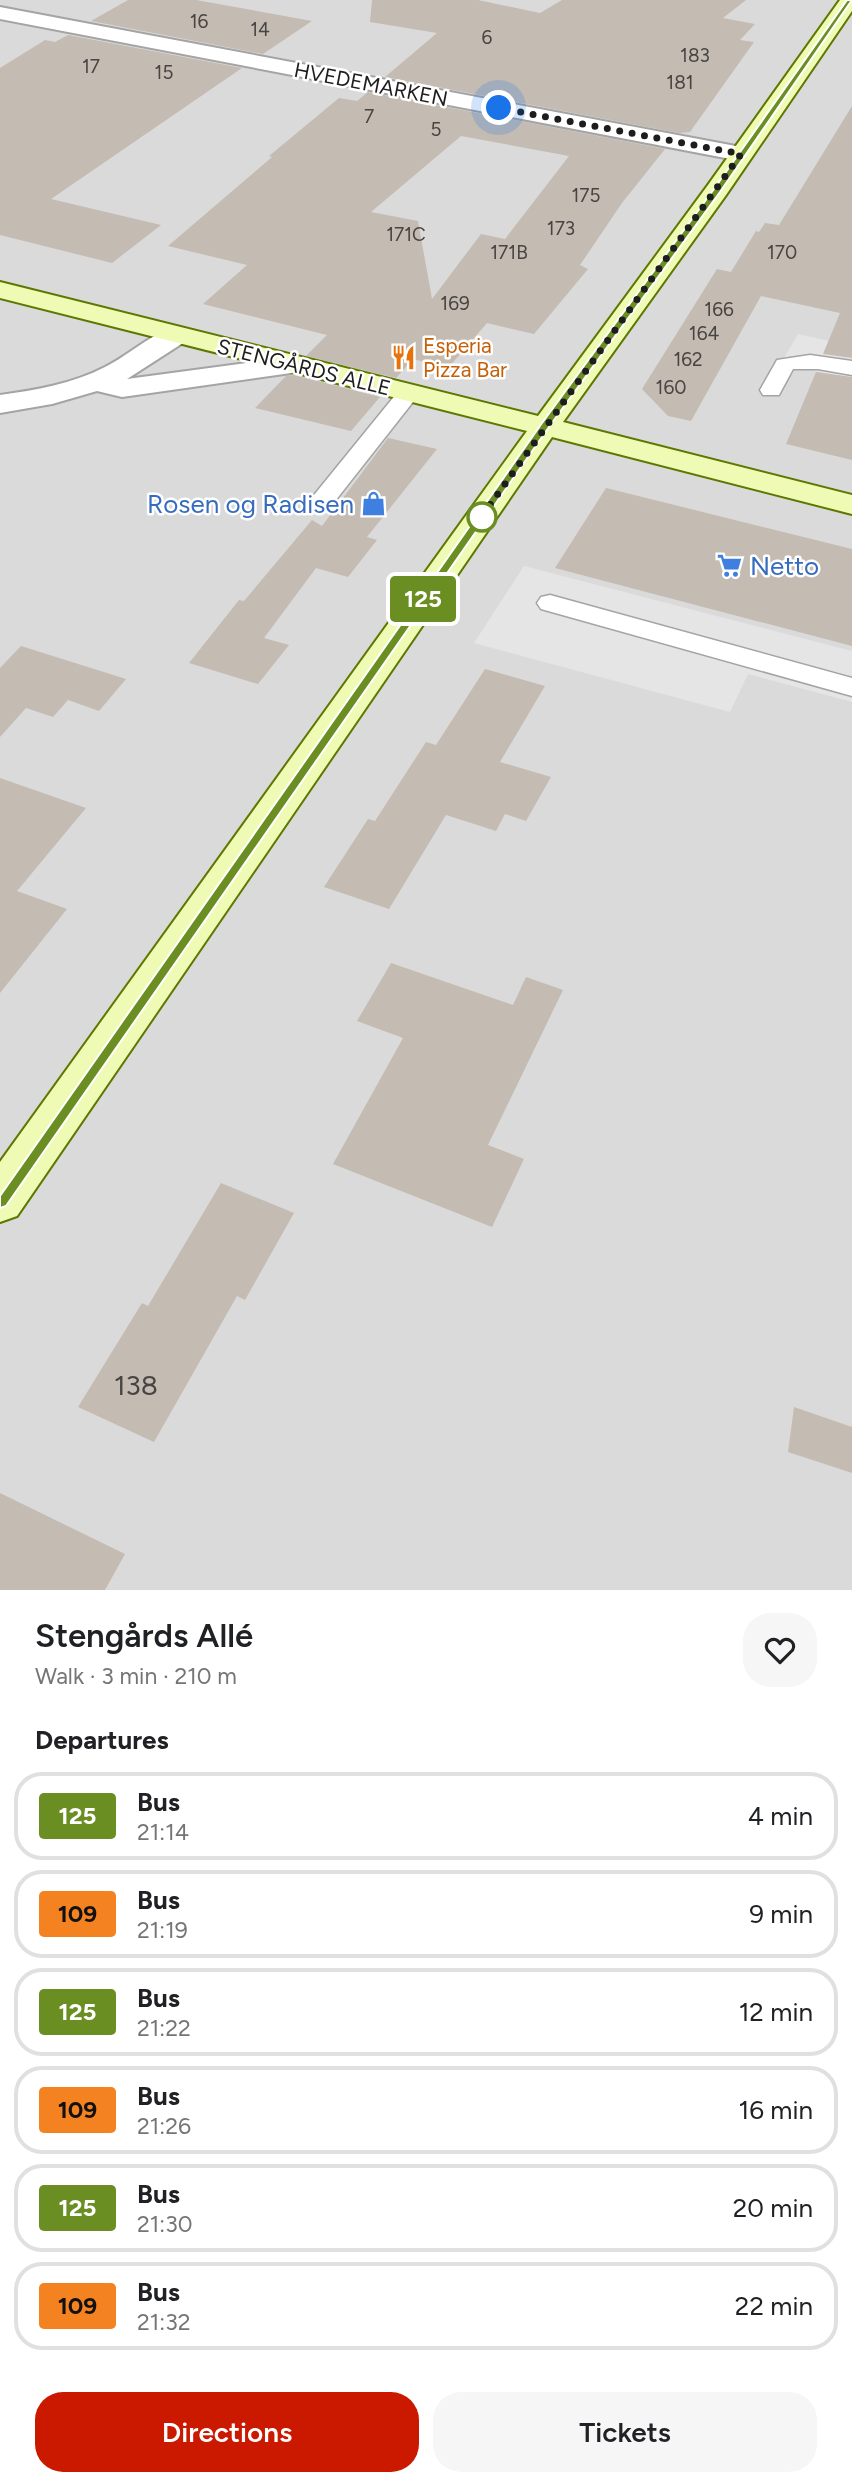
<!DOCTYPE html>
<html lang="en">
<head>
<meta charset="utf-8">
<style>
  :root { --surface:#fff; --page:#f6f6f6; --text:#202124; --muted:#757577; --line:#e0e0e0; --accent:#cb1900 }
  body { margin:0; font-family:Figtree,sans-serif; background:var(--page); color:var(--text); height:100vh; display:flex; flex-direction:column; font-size:26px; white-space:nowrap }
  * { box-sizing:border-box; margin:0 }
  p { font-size:23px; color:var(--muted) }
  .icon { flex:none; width:38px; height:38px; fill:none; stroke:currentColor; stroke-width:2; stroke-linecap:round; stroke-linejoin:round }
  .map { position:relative; height:1590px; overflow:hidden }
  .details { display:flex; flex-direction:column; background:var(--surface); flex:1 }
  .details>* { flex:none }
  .badge { padding:0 14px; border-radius:5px; font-size:24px; line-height:46px }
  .you { position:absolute; width:35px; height:35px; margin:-18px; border:5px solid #fff; border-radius:50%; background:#1a73e8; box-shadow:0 0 0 10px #1a73e833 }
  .map>.badge { position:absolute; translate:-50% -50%; box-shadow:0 0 0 4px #fff }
  h2 { padding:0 35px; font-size:26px; line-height:63px }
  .round { display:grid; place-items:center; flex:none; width:74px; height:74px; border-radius:28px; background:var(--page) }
  .overview { display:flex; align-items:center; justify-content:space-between; height:119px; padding:0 35px }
  h1 { font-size:33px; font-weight:600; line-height:52px }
  .cta { display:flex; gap:14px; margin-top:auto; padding:14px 35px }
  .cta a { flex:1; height:80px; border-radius:28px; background:var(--accent); color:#fff; font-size:28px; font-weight:600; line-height:80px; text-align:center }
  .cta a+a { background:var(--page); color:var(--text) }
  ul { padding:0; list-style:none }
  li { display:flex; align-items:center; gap:21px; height:88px; margin:0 14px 10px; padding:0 21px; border:4px solid var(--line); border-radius:28px }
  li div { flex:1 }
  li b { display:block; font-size:26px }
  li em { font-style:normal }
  li .badge { min-width:77px; font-weight:700; text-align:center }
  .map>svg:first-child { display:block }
</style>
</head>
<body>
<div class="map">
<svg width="852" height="1590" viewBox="0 0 852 1590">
  <rect width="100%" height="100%" fill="#efece3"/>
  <!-- residential -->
  <rect fill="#dbdada" x="0" y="0" width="852" height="1590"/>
  <!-- parking -->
  <g fill="#e5e5e5">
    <path d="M798,334l54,12v33l-71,-16z"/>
    <path d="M524,566l328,85v51l-104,-28 -18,38 -256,-69z"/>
  </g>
  <!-- building -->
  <g fill="#c4bbb2" fill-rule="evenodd">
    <path d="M128,0h68l116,21 -49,33 -172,-33z"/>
    <path d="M372,0h106l62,13 22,-13h184l-23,18 32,6 -15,16 14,2 -64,90 -11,1 -294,-56 52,-44 -67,-11z"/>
    <path d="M68,35l174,33 -191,131 110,26 -49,38 -112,-28v-167l45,-28 10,2z"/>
    <path d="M368,92l297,57 -43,54 -42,62 8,4 -54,65 -47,-11 -39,45 -35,-9 -17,19 -90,-22 21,-21 -124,-31 44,-39 -79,-19 104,-89 -3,-1 70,-58 18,3zM461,136l108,20 -64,83 -24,-5 -49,65 -14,-78 -47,-9z"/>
    <path d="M852,106v252l-29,-4 17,-41 -79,-17 -70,125 -23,-5 -26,-27 75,-120 14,3 25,-41 3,1 6,-9 14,2z"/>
    <path d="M816,372l36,5v83l-66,-16z"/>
    <path d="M294,375l86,22 -29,34 -96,-23 31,-32z"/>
    <path d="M388,438l49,11 -70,88 10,3 -29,37 -32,-9 -52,70 25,7 -31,39 -69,-21 50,-63 5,1 68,-81 10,6z"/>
    <path d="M606,488l246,61v97l-297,-78z"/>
    <path d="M21,646l105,33 -27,32 -31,-11 -15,17 -27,-9 -26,29v-69z"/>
    <path d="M485,669l60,17 -45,76 51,15 -25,44 -21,-7 -9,17 -50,-16 -57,94 -65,-22 44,-68 7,2 51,-79 10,3z"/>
    <path d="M0,778l86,30 -69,83 50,18 -67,84z"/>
    <path d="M391,963l122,42 13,-28 37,13 -75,155 36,14 -32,68 -159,-63 70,-126 -46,-17z"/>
    <path d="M221,1183l73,30 -49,87 -8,-4 -83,146 -76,-35 64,-104 6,3z"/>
    <path d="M794,1407l58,20v46l-64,-21z"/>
    <path d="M0,1493l125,61 -20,36h-105z"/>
  </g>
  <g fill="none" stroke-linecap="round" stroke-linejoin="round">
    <defs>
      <g id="lane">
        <path d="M810,355l42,6v14l-34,-6h-25l-14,26h-16l-3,-5 17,-30z"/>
        <path d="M409,386l8,2 3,5 -92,117 -9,2 -9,-2 -3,-5 3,-5 91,-112z"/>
        <path d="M550,595l302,83v18l-311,-87 -4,-6 4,-6z"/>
      </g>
      <g id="street">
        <path d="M0,7l741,140 8,2 4,5 -4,5 -8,2 -741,-142z"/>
        <path d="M176,327l10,2 4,6 -4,6 -59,38 164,-22 10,2 4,6 -4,6 -10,2 -169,24 -25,-6 -45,13 -52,9v-18c36,-5 72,-11 105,-28 23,-11 48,-35 71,-40z"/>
      </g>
      <path id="secondary" d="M840,0h12v11l-126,184 -163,227 289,73v19l-300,-77 -535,779 -17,6v-60l527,-731 -527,-133v-16l538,134 170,-231z"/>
    </defs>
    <!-- lane casing -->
    <use href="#lane" stroke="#a4a4a4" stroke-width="3"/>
    <!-- street casing -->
    <use href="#street" stroke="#a4a4a4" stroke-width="4"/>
    <!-- secondary casing -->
    <use href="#secondary" stroke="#5c7801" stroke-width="4"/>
    <!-- lane -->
    <use href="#lane" fill="#fff" fill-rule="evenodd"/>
    <!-- street -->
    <use href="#street" fill="#fff" fill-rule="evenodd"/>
    <!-- secondary -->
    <use href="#secondary" fill="#effbb4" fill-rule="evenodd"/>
  </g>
  <!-- line -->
  <path fill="#6b8e23" stroke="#fff" stroke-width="2" d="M847,0h5l-132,192 -171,235 -543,779 -6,2v-12l542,-773 172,-234z"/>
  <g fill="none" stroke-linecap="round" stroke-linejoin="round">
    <!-- walk -->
    <path stroke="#1d1d1d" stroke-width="7" stroke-dasharray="0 12.6" d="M482,517l-7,9 266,-372 -242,-46"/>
  </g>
  <!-- icons -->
  <defs>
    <symbol id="restaurant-bare" viewBox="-9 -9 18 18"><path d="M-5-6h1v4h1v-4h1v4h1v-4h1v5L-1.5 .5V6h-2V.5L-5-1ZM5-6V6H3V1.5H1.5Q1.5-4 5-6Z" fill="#e8710a" stroke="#fff" stroke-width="2.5" paint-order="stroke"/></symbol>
    <symbol id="shop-bare" viewBox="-9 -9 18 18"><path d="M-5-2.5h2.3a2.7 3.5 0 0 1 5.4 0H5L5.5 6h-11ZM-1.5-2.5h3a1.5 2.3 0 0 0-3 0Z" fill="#3f7fe0" stroke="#fff" stroke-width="2.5" paint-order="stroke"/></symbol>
    <symbol id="supermarket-bare" viewBox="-9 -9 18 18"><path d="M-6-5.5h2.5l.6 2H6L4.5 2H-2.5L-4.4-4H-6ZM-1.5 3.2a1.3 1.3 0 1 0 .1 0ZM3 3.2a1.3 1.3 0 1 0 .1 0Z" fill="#3f7fe0" stroke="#fff" stroke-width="2.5" paint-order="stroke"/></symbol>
  </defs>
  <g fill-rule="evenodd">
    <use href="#restaurant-bare" x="386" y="340" width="35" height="35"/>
    <use href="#shop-bare" x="356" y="486" width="35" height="35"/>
    <use href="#supermarket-bare" x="712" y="548" width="35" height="35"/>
  </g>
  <!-- markers -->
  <circle fill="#fff" stroke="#6b8e23" stroke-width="3.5" cx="482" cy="517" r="14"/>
  <g text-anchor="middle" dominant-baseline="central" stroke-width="5" stroke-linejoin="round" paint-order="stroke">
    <!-- far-number labels -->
    <g font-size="19" fill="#474442">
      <text x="199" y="21">16</text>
      <text x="260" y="29">14</text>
      <text x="487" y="37">6</text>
      <text x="695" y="55">183</text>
      <text x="91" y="66">17</text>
      <text x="164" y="72">15</text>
      <text x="680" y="82">181</text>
      <text x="369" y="116">7</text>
      <text x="436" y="129">5</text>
      <text x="586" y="195">175</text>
      <text x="561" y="228">173</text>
      <text x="406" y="234">171C</text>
      <text x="509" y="252">171B</text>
      <text x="782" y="252">170</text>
      <text x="455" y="303">169</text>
      <text x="719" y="309">166</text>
      <text x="704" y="333">164</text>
      <text x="688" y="359">162</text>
      <text x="671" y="387">160</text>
    </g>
    <!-- far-street labels -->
    <g font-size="21" fill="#1d1d1d" stroke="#fff">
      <text transform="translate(371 84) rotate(11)">HVEDEMARKEN</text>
      <text transform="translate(304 367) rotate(14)">STENGÅRDS ALLE</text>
    </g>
    <!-- far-food labels -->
    <g font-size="21" fill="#c56008" stroke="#fff" text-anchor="start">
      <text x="423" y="345">Esperia<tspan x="423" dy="24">Pizza Bar</tspan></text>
    </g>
    <!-- shop labels -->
    <g font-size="26" fill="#366cbe" stroke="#fff" text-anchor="end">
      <text x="354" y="504">Rosen og Radisen</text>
      <text x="750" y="566" text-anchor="start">Netto</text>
    </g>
    <!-- near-number labels -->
    <g font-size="28" fill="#474442">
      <text x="136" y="1385">138</text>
    </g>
  </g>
</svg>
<div class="you" style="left:499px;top:108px"></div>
<b class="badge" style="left:423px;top:599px;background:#6b8e23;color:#fff">125</b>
</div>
<section class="details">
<div class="overview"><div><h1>Stengårds Allé</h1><p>Walk · 3 min · 210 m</p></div><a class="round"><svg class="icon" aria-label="heart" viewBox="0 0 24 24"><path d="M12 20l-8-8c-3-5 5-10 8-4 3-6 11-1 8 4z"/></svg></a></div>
<h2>Departures</h2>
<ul>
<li><span class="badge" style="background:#6b8e23;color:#fff">125</span><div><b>Bus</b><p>21:14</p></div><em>4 min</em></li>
<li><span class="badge" style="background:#f58220;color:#111">109</span><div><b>Bus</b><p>21:19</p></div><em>9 min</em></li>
<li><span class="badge" style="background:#6b8e23;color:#fff">125</span><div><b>Bus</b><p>21:22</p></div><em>12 min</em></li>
<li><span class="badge" style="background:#f58220;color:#111">109</span><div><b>Bus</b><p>21:26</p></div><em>16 min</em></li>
<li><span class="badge" style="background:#6b8e23;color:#fff">125</span><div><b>Bus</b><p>21:30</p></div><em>20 min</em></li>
<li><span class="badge" style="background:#f58220;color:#111">109</span><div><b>Bus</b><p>21:32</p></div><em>22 min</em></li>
</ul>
<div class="cta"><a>Directions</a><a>Tickets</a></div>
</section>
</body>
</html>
